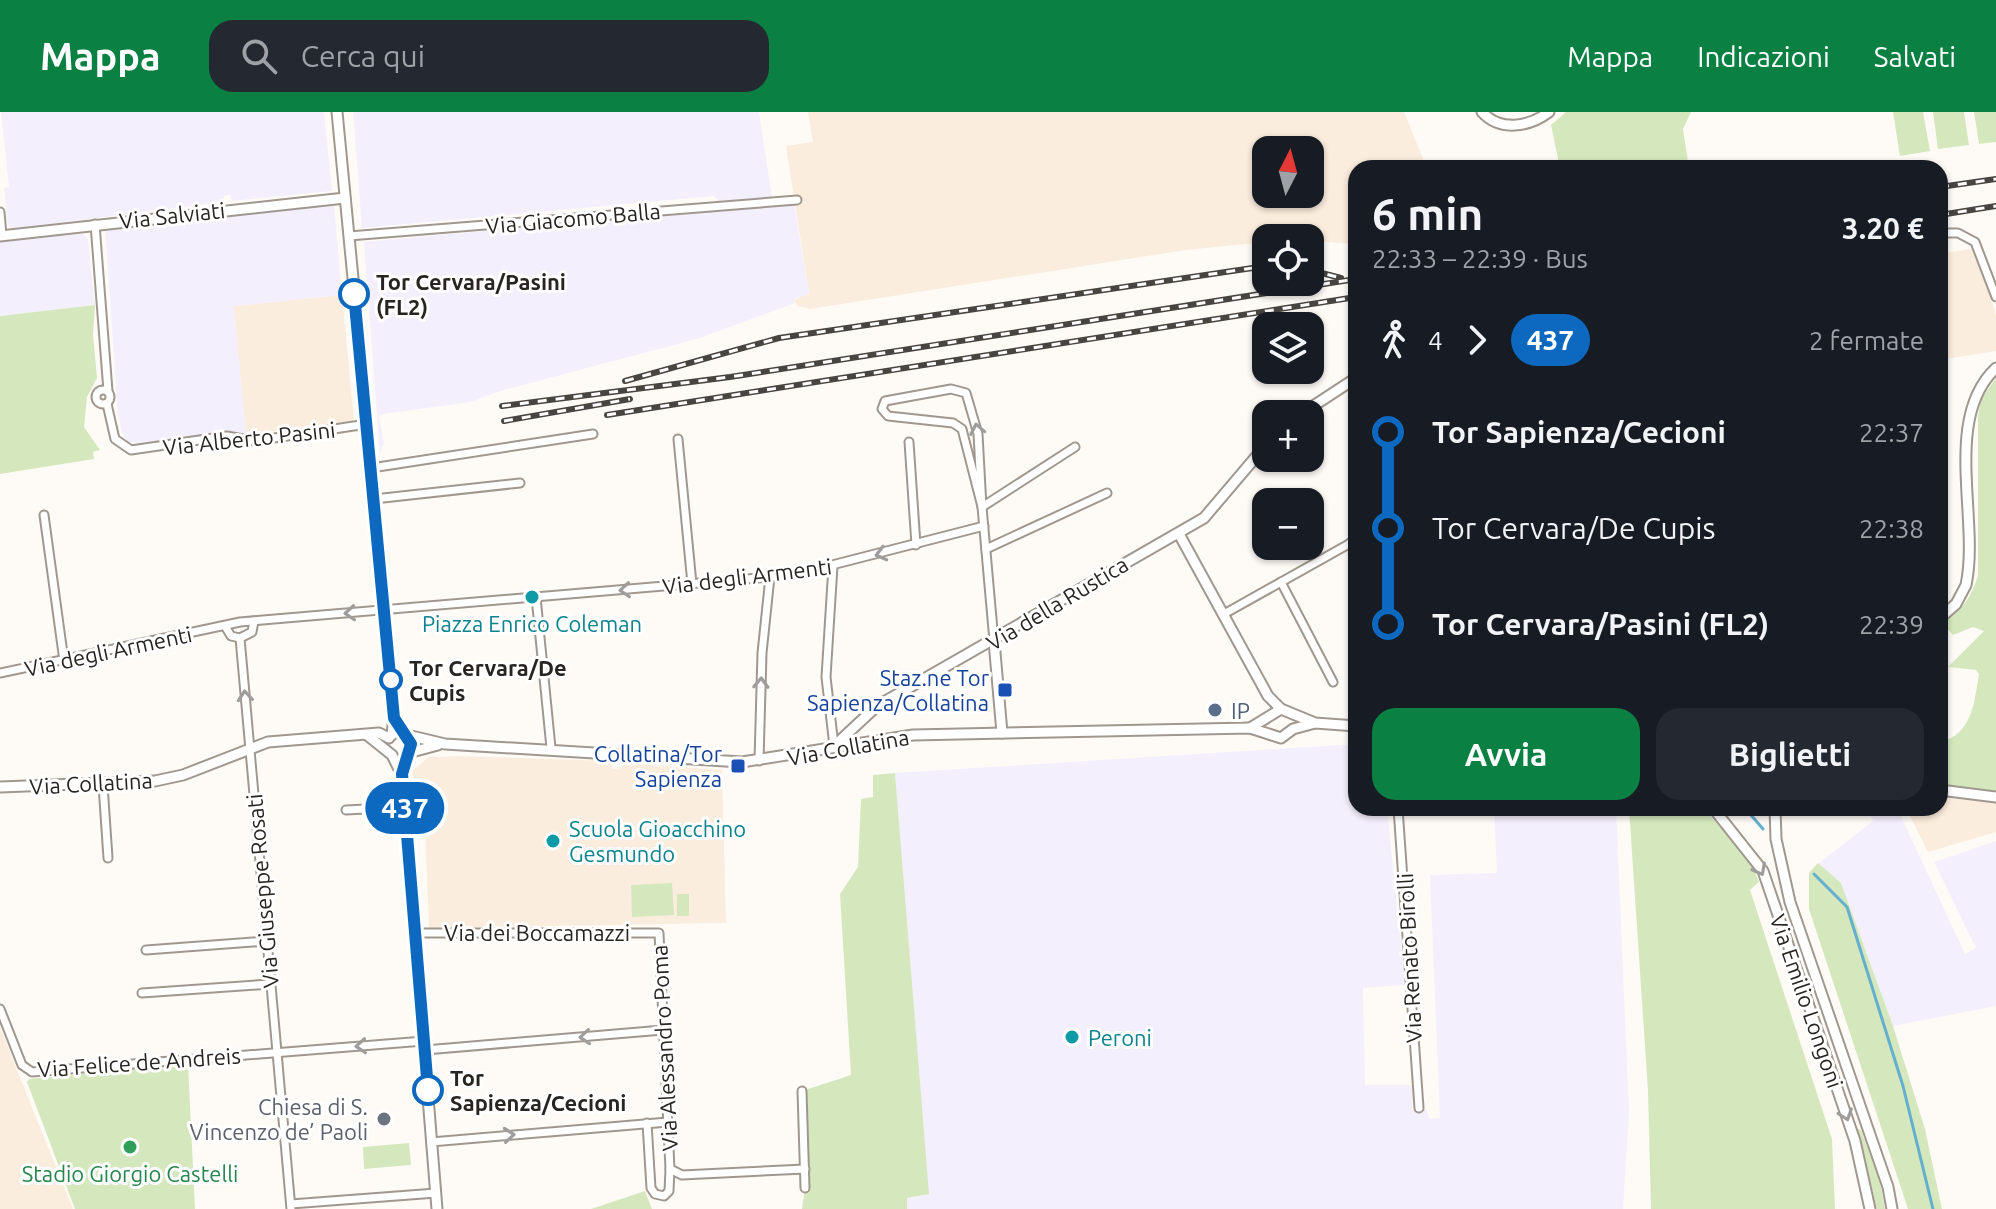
<!DOCTYPE html>
<html lang="it">
<head>
<meta charset="utf-8">
<style>
  :root { --surface:#171b24; --page:#242831; --text:#f1f3f6; --muted:#9ea1a6; --accent:#0b8043 }
  body { margin:0; font-family:Ubuntu,sans-serif; background:var(--page); color:var(--text); height:100vh; display:flex; flex-direction:column; font-size:30px; white-space:nowrap }
  * { box-sizing:border-box; margin:0 }
  p { font-size:26px; color:var(--muted) }
  .icon { flex:none; width:44px; height:44px; fill:none; stroke:currentColor; stroke-width:2; stroke-linecap:round; stroke-linejoin:round }
  .map { position:relative; flex:1; overflow:hidden }
  .panel { position:absolute; left:1348px; top:48px; width:600px; height:656px; display:flex; flex-direction:column; background:var(--surface); border-radius:24px; box-shadow:0 2px 6px #0004 }
  .panel>* { flex:none }
  .badge { padding:0 16px; border-radius:26px; font-size:28px; line-height:52px }
  .needle { width:52px; rotate:6deg }
  .buttons { position:absolute; left:1252px; top:24px; display:grid; gap:16px }
  .buttons a { display:grid; place-items:center; width:72px; height:72px; border-radius:16px; background:var(--surface); box-shadow:0 2px 6px #0004; font-size:40px }
  .map>.badge { position:absolute; translate:-50% -50%; box-shadow:0 0 0 4px #fff }
  .legs { display:flex; align-items:center; gap:12px; height:88px; padding:0 24px; font-size:26px }
  .legs p { margin-inline-start:auto }
  .summary { display:flex; align-items:center; justify-content:space-between; height:136px; padding:0 24px }
  h1 { font-size:44px; font-weight:700; line-height:60px }
  .action { display:flex; gap:16px; margin-top:auto; padding:16px 24px }
  .action a { flex:1; height:92px; border-radius:24px; background:var(--accent); color:#fff; font-size:32px; font-weight:700; line-height:92px; text-align:center }
  .action a+a { background:var(--page); color:var(--text) }
  ul { padding:0 24px; list-style:none }
  li { display:flex; align-items:center; gap:28px; height:96px; font-size:30px }
  li i { display:grid; place-items:center; width:12px; height:100%; margin:0 10px; background:currentColor }
  li i::after { content:''; width:20px; height:20px; margin:-10px; border:6px solid; border-radius:50%; background:var(--surface) }
  li p { margin-inline-start:auto }
  li:first-child i { background:linear-gradient(#0000 50%,currentColor 0) }
  li:last-child i { background:linear-gradient(currentColor 50%,#0000 0) }
  header { display:flex; align-items:center; gap:48px; box-sizing:border-box; height:112px; padding:0 40px; background:var(--accent); color:#fff }
  header strong { font-size:38px }
  nav { display:flex; gap:44px; margin-inline-start:auto; font-size:28px }
  .search { width:560px; height:72px; background:var(--page); display:flex; align-items:center; gap:20px; box-sizing:border-box; padding:0 28px; border-radius:24px; color:var(--muted); font-size:30px }
  .map>svg:first-child { display:block }
</style>
</head>
<body>
<header>
<strong>Mappa</strong>
<div class="search"><svg class="icon" aria-label="search" viewBox="0 0 24 24"><circle cx="10" cy="10" r="6"/><path d="M15 15l6 6"/></svg>Cerca qui</div>
<nav><a>Mappa</a><a>Indicazioni</a><a>Salvati</a></nav>
</header>
<div class="map">
<svg width="1996" height="1097" viewBox="0 0 1996 1097">
  <rect width="100%" height="100%" fill="#fefbf7"/>
  <!-- built -->
  <g fill="#fbeddd" fill-rule="evenodd">
    <path d="M808,0h596l23,56h-71v76l-90,-6v4l-80,8 -376,59 -13,-3 -3,-6 15,-7 -23,-147 27,-4zM1266,38h44v44h-44z"/>
    <path d="M1975,136l21,67v36l-56,9v-106z"/>
    <path d="M342,183l12,126 -108,14 -13,-129z"/>
    <path d="M459,644l152,5 1,8 10,-1 1,-5 99,7 4,153 -297,5 -5,-124 -10,-10 -1,-24 16,-13z"/>
    <path d="M1940,684l56,7v29l-68,20 -22,-44h34z"/>
    <path d="M0,915l35,88 38,94h-73z"/>
  </g>
  <!-- industrial -->
  <g fill="#f4effc">
    <path d="M1,0h323l8,79 -100,10 -2,-6 -6,1 -2,6 -210,27 -4,-4 -4,-37 5,-1z"/>
    <path d="M353,0h406l13,86 -53,4 -5,-6 -352,32z"/>
    <path d="M794,90l15,92 -15,5 1,4 -95,35 -200,53 -29,11 -88,12 -4,3 5,26 -4,11 -16,-212z"/>
    <path d="M334,93l8,90 -108,11 12,129 -16,-4 -89,12 -13,-1 -5,-6 -5,-21 -13,-188z"/>
    <path d="M83,122l5,5 7,66 -95,11v-75z"/>
    <path d="M1356,632v64h31l18,177 -42,3 2,97h48l-1,25 14,-1 4,10 10,-1 -10,-243 67,-2 -3,-65h122l13,303 -6,98h-716l-1,-11 22,-4 -33,-421z"/>
    <path d="M1867,696h30l68,146 11,-6 -42,-86 62,-21v165l-103,20 -52,-143 -23,-19 55,-43z"/>
  </g>
  <!-- green -->
  <g fill="#d5e8bd">
    <path d="M1566,0h125l-8,17 6,39h-129l-9,-43z"/>
    <path d="M1893,0h30l7,39 -30,5z"/>
    <path d="M1933,0h31l5,33 -31,4z"/>
    <path d="M1974,0h22v30l-17,2z"/>
    <path d="M95,193l-2,30 4,43 -10,19 -3,30 16,23 -7,2 1,7 -94,15v-158z"/>
    <path d="M1996,266v415l-56,-6v-45c33,-8 34,-40 39,-68l-3,-4 -28,-3 36,-36 -11,-4 -20,8 -12,-13c22,-12 30,-24 37,-47v-159l3,-17z"/>
    <path d="M895,661l34,421 -22,4v11h-105l3,-21 -3,-97 49,-16 -11,-181 18,-27 3,-68 12,-2v-22z"/>
    <path d="M1629,696h74l48,54 8,20 -9,8 82,249 3,70h-184l-3,-118z"/>
    <path d="M1818,751l23,20 52,143 32,103 17,80h-34l-99,-300v-36z"/>
    <path d="M672,771l2,32 -42,2 -1,-32z"/>
    <path d="M689,782v22h-12v-22z"/>
    <path d="M188,952l7,145h-120l-48,-127 2,-3z"/>
    <path d="M1857,1016l4,2 19,52 5,27h-8z"/>
    <path d="M409,1031l2,22 -47,4 -1,-22z"/>
    <path d="M645,1079l7,18h-61z"/>
  </g>
  <g fill="none" stroke-linecap="round" stroke-linejoin="round">
    <!-- stream -->
    <g stroke="#64afcd" stroke-width="3">
      <path d="M1745,696l18,21"/>
      <path d="M1814,762l33,33 56,179 30,123"/>
    </g>
    <defs>
      <g id="minor">
        <path d="M0,100l2,23"/>
        <path d="M95,112l13,167"/>
        <path d="M1940,121h18l17,9 21,55"/>
        <path d="M349,124l448,-36"/>
        <circle cx="103" cy="285" r="7"/>
        <path d="M107,292l8,35 16,11 96,-14 27,5 113,-17"/>
        <path d="M678,327l14,145"/>
        <path d="M909,330l7,103"/>
        <path d="M371,356l222,-34"/>
        <path d="M374,387l146,-16"/>
        <path d="M982,395l-4,-73 -12,-41 -15,-4 -66,12 -3,8 6,7 65,7 9,6 20,78 12,134"/>
        <path d="M982,395l93,-60"/>
        <path d="M44,403l20,146"/>
        <path d="M1350,431l6,12"/>
        <path d="M986,437l121,-56"/>
        <path d="M833,454l-7,111 8,69"/>
        <path d="M1281,470l52,100"/>
        <path d="M536,485l15,151"/>
        <path d="M1224,502l132,-74"/>
        <path d="M254,509l-2,11 -12,6 51,571"/>
        <path d="M225,514l6,10 9,2"/>
        <path d="M0,561l240,-51 553,-47 191,-49"/>
        <path d="M759,649l3,-108 8,-76"/>
        <path d="M103,673l5,73"/>
        <path d="M1398,696l21,300"/>
        <path d="M346,698l59,-3"/>
        <path d="M416,821h243l11,236 -1,22 -5,5 -9,-2 -4,-6 -4,-65"/>
        <path d="M146,838l120,-9"/>
        <path d="M142,881l128,-9"/>
        <path d="M0,897l22,56 10,7 392,-31"/>
        <path d="M425,938l238,-20"/>
        <path d="M802,979l3,97"/>
        <path d="M431,1030l237,-20"/>
        <path d="M670,1057l12,6 123,-6"/>
        <path d="M291,1092l145,-11"/>
      </g>
      <g id="tertiary">
        <path d="M337,0l48,499 9,104 -2,20"/>
        <path d="M1482,0c18,20 47,15 67,0"/>
        <path d="M0,124l345,-38"/>
        <path d="M1301,302l55,-36"/>
        <path d="M1179,422l89,162 13,13"/>
        <path d="M1940,506l16,-14 10,-19c14,-65 -24,-167 30,-217"/>
        <path d="M994,529l8,92"/>
        <path d="M394,606l13,17 38,9 297,18 171,-27 337,-7 31,10 12,-9 22,-6"/>
        <path d="M1250,616l31,-19 34,14 41,3"/>
        <path d="M367,623l25,20 9,18"/>
        <path d="M834,634l43,-40 327,-188 62,-73"/>
        <path d="M0,675l155,-6 28,-6 85,-33 111,-9 10,5"/>
        <path d="M1940,678l56,7"/>
        <path d="M1713,696l50,63 92,270 15,68"/>
        <path d="M1775,696l1,31 14,63 98,285 4,22"/>
        <path d="M437,1097l-35,-435 6,-21 30,-8"/>
      </g>
    </defs>
    <!-- minor casing -->
    <use href="#minor" stroke="#a0988f" stroke-width="11"/>
    <!-- tertiary casing -->
    <use href="#tertiary" stroke="#a0988f" stroke-width="13"/>
    <!-- minor -->
    <use href="#minor" stroke="#fff" stroke-width="7"/>
    <!-- tertiary -->
    <use href="#tertiary" stroke="#fff" stroke-width="9"/>
    <defs>
      <g id="rail">
        <path d="M1940,75l56,-8"/>
        <path d="M1940,103l56,-9"/>
        <path d="M1310,158l31,8"/>
        <path d="M625,269l154,-43 487,-72"/>
        <path d="M502,294l228,-29 626,-98"/>
        <path d="M607,303l749,-118"/>
        <path d="M504,309l126,-22"/>
      </g>
    </defs>
    <!-- rail casing -->
    <use href="#rail" stroke="#484541" stroke-width="6"/>
    <!-- rail -->
    <use href="#rail" stroke="#fff" stroke-width="3" stroke-dasharray="9" stroke-linecap="butt"/>
  </g>
  <!-- one-way arrows -->
  <defs><path id="oneway-chevron" d="M-2-3.5L2.5 0L-2 3.5" fill="none" stroke-width="1.6" stroke-linecap="round" stroke-linejoin="round" transform="scale(2)"/></defs>
  <g stroke="#9e9d9b">
    <use href="#oneway-chevron" transform="translate(977 317) rotate(-101)"/>
    <use href="#oneway-chevron" transform="translate(881 442) rotate(165)"/>
    <use href="#oneway-chevron" transform="translate(625 478) rotate(176)"/>
    <use href="#oneway-chevron" transform="translate(350 501) rotate(176)"/>
    <use href="#oneway-chevron" transform="translate(761 571) rotate(-88)"/>
    <use href="#oneway-chevron" transform="translate(245 584) rotate(-95)"/>
    <use href="#oneway-chevron" transform="translate(1760 758) rotate(62)"/>
    <use href="#oneway-chevron" transform="translate(585 925) rotate(175)"/>
    <use href="#oneway-chevron" transform="translate(361 934) rotate(176)"/>
    <use href="#oneway-chevron" transform="translate(1846 1003) rotate(71)"/>
    <use href="#oneway-chevron" transform="translate(509 1023) rotate(-5)"/>
  </g>
  <g fill="none" stroke-linecap="round" stroke-linejoin="round">
    <defs>
      <path id="line-1" d="M354,182l40,424 17,26 -9,30 26,316"/>
    </defs>
    <!-- line-1 casing -->
    <use href="#line-1" stroke="#fff" stroke-width="18"/>
    <!-- line-1 -->
    <use href="#line-1" stroke="#0c69bf" stroke-width="12"/>
  </g>
  <!-- markers -->
  <g fill="#fff" stroke="#0c69bf" stroke-width="4">
    <circle cx="354" cy="182" r="14"/>
    <circle cx="391" cy="568" r="10"/>
    <circle cx="428" cy="978" r="14"/>
  </g>
  <g fill="#0f9aa8" stroke="#fff" stroke-width="3">
    <circle cx="532" cy="485" r="8"/>
    <circle cx="553" cy="729" r="8"/>
    <circle cx="1072" cy="925" r="8"/>
  </g>
  <g fill="#1a4fb4" stroke="#fff" stroke-width="3">
    <rect x="997" y="570" width="16" height="16" rx="4"/>
    <rect x="730" y="646" width="16" height="16" rx="4"/>
  </g>
  <circle fill="#5c6f8a" stroke="#fff" stroke-width="3" cx="1215" cy="598" r="8"/>
  <circle fill="#6b7280" stroke="#fff" stroke-width="3" cx="384" cy="1007" r="8"/>
  <circle fill="#2e9e5b" stroke="#fff" stroke-width="3" cx="130" cy="1035" r="8"/>
  <g text-anchor="middle" dominant-baseline="central" stroke-width="6" stroke-linejoin="round" paint-order="stroke">
    <!-- street labels -->
    <g font-size="22" fill="#282521" stroke="#fff">
      <text transform="translate(172 103) rotate(-6)">Via Salviati</text>
      <text transform="translate(573 106) rotate(-5)">Via Giacomo Balla</text>
      <text transform="translate(249 326) rotate(-6)">Via Alberto Pasini</text>
      <text transform="translate(747 464) rotate(-7)">Via degli Armenti</text>
      <text transform="translate(1057 491) rotate(-31)">Via della Rustica</text>
      <text transform="translate(108 539) rotate(-12)">Via degli Armenti</text>
      <text transform="translate(848 635) rotate(-10)">Via Collatina</text>
      <text transform="translate(91 671) rotate(-3)">Via Collatina</text>
      <text transform="translate(262 779) rotate(-95)">Via Giuseppe Rosati</text>
      <text x="537" y="820">Via dei Boccamazzi</text>
      <text transform="translate(1409 846) rotate(-93)">Via Renato Birolli</text>
      <text transform="translate(1807 889) rotate(71)">Via Emilio Longoni</text>
      <text transform="translate(664 936) rotate(-93)">Via Alessandro Poma</text>
      <text transform="translate(139 950) rotate(-4)">Via Felice de Andreis</text>
    </g>
    <!-- stop labels -->
    <g font-size="22" font-weight="bold" fill="#282521" stroke="#fff" text-anchor="start">
      <text x="376" y="169">Tor Cervara/Pasini<tspan x="376" dy="25">(FL2)</tspan></text>
      <text x="409" y="555">Tor Cervara/De<tspan x="409" dy="25">Cupis</tspan></text>
      <text x="450" y="965">Tor<tspan x="450" dy="25">Sapienza/Cecioni</tspan></text>
    </g>
    <!-- culture labels -->
    <g font-size="22" fill="#0d838f" stroke="#fff" text-anchor="start">
      <text x="532" y="511" text-anchor="middle">Piazza Enrico Coleman</text>
      <text x="569" y="716">Scuola Gioacchino<tspan x="569" dy="25">Gesmundo</tspan></text>
      <text x="1088" y="925">Peroni</text>
    </g>
    <!-- transit labels -->
    <g font-size="22" fill="#164399" stroke="#fff" text-anchor="end">
      <text x="989" y="565">Staz.ne Tor<tspan x="989" dy="25">Sapienza/Collatina</tspan></text>
      <text x="722" y="641">Collatina/Tor<tspan x="722" dy="25">Sapienza</tspan></text>
    </g>
    <!-- service labels -->
    <g font-size="22" fill="#4e5e75" stroke="#fff" text-anchor="start">
      <text x="1231" y="598">IP</text>
    </g>
    <!-- worship labels -->
    <g font-size="22" fill="#5b616d" stroke="#fff" text-anchor="end">
      <text x="368" y="994">Chiesa di S.<tspan x="368" dy="25">Vincenzo de’ Paoli</tspan></text>
    </g>
    <!-- leisure labels -->
    <g font-size="22" fill="#27864d" stroke="#fff">
      <text x="130" y="1061">Stadio Giorgio Castelli</text>
    </g>
  </g>
</svg>
<div class="buttons">
<a><svg class="needle" viewBox="-14 -14 28 28"><path d="M0-13l5 13h-10z" fill="#e53935"/><path d="M0 13l5-13h-10z" fill="#9ea1a6"/></svg></a>
<a><svg class="icon" aria-label="locate" viewBox="0 0 24 24"><circle cx="12" cy="12" r="6"/><path d="M12 2v4M12 18v4M2 12h4M18 12h4"/></svg></a>
<a><svg class="icon" aria-label="layers" viewBox="0 0 24 24"><path d="M12 4l9 5-9 5-9-5zM3 14l9 5 9-5"/></svg></a>
<a>+</a>
<a>−</a>
</div>
<b class="badge" style="left:405px;top:696px;background:#0c69bf;color:#fff">437</b>
<section class="panel">
<div class="summary"><div><h1>6 min</h1><p>22:33 – 22:39 · Bus</p></div><b>3.20 €</b></div>
<div class="legs"><svg class="icon" aria-label="walk" viewBox="0 0 24 24"><circle cx="13" cy="4" r="2"/><path d="M13 8l-2 6 4 7M11 14l-3 7M7 12l3-4h3l4 4"/></svg>4<svg class="icon" aria-label="forward" viewBox="0 0 24 24"><path d="M9 5l7 7-7 7"/></svg><b class="badge" style="background:#0c69bf;color:#fff">437</b><p>2 fermate</p></div>
<ul>
<li><i style="color:#0c69bf"></i><b>Tor Sapienza/Cecioni</b><p>22:37</p></li>
<li><i style="color:#0c69bf"></i><span>Tor Cervara/De Cupis</span><p>22:38</p></li>
<li><i style="color:#0c69bf"></i><b>Tor Cervara/Pasini (FL2)</b><p>22:39</p></li>
</ul>
<div class="action"><a>Avvia</a><a>Biglietti</a></div>
</section>
</div>
</body>
</html>
